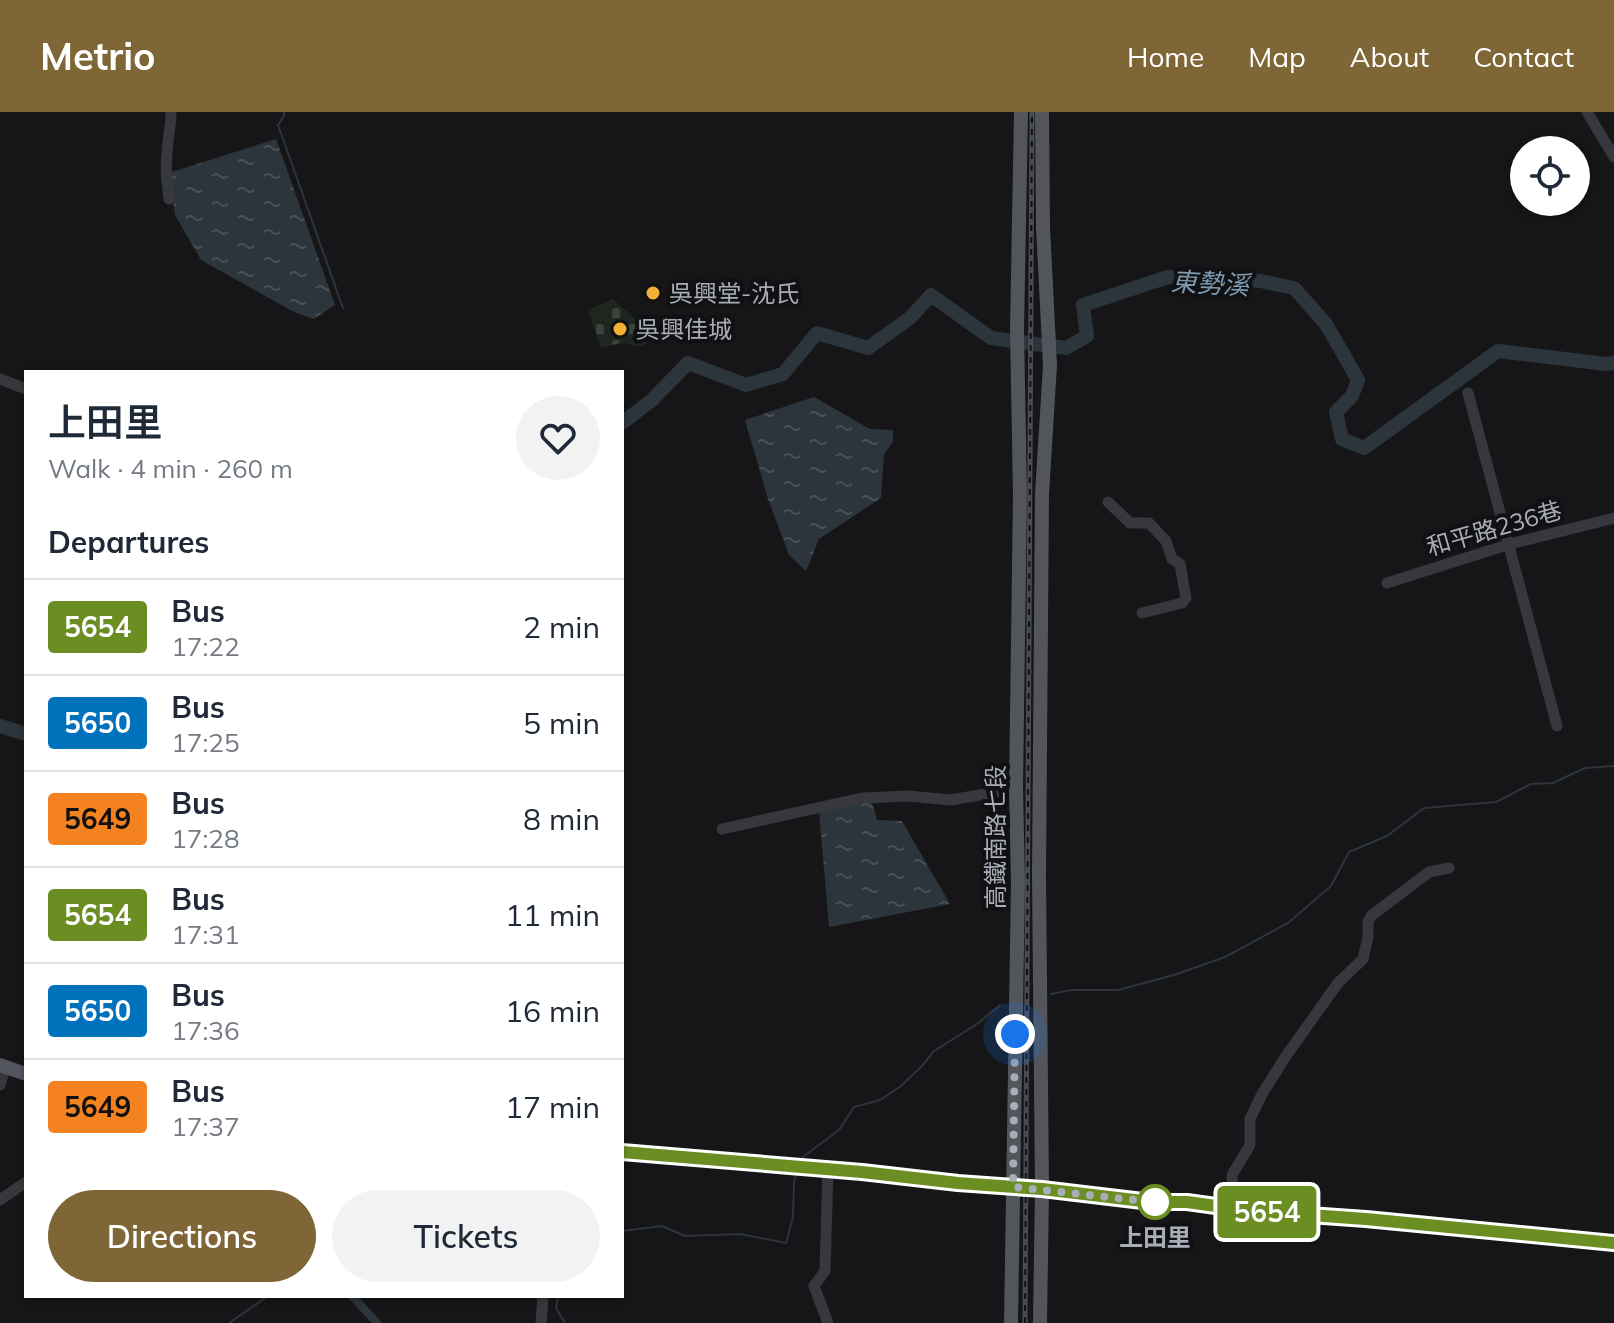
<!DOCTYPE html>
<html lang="en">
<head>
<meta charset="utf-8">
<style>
  :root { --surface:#fff; --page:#f2f2f3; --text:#1f2937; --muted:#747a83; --line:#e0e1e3; --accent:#7e6636 }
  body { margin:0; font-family:Mulish,"Noto Sans TC",sans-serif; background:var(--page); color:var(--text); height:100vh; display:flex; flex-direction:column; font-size:30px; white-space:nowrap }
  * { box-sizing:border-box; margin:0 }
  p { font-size:26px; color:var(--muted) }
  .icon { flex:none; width:44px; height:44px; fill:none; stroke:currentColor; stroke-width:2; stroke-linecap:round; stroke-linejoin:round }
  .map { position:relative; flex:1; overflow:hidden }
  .details { position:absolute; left:24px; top:258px; width:600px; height:928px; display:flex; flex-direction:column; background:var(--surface); border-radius:0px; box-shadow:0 2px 6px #0004 }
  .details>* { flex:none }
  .badge { padding:0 16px; border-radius:6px; font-size:28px; line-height:52px }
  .controls { position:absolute; left:1510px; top:24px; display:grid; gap:16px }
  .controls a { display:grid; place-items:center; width:80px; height:80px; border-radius:50%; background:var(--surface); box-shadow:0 2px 6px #0004; font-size:40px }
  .you { position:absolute; width:40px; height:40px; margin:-20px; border:6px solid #fff; border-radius:50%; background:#1a73e8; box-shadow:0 0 0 12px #1a73e833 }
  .map>.badge { position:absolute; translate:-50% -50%; box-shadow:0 0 0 4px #fff }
  h2 { padding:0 24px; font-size:30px; line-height:72px }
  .round { display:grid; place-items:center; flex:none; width:84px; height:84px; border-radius:42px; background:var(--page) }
  .overview { display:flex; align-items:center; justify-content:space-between; height:136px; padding:0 24px }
  h1 { font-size:38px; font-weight:600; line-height:60px }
  .button { display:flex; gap:16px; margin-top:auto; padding:16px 24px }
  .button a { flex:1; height:92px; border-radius:48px; background:var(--accent); color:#fff; font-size:32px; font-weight:600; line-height:92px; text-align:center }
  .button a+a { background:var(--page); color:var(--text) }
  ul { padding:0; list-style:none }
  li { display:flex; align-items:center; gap:24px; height:96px; padding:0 24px; border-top:2px solid var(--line) }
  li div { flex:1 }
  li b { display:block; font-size:30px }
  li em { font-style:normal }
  li .badge { min-width:88px; font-weight:700; text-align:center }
  header { display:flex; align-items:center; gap:48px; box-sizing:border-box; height:112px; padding:0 40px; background:var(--accent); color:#fff }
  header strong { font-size:38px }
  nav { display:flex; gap:44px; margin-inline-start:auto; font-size:28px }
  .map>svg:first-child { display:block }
</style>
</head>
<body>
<header>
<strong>Metrio</strong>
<nav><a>Home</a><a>Map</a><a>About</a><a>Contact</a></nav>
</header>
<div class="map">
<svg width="1614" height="1211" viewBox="0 0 1614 1211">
  <defs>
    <pattern id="cemetery-stones" width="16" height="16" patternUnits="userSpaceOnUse" patternTransform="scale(2)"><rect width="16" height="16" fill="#1e261f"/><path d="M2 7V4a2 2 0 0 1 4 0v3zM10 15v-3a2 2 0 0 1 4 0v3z" fill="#3c433d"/></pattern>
    <pattern id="water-ripples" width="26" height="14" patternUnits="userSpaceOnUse" patternTransform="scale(2)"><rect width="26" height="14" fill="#2c353c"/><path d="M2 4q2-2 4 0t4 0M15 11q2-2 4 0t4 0" fill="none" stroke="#485056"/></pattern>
  </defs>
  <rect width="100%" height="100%" fill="#161618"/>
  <!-- cemetery -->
  <path fill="url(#cemetery-stones)" d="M613,187l39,35 -10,13 -21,-4 -20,5 -13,-38z"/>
  <!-- water -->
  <g fill="url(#water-ripples)">
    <path d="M276,27l59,166 -21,14 -20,-7 -93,-52 -26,-45 -6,-42z"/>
    <path d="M814,285l56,32 23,1v12l-9,12 -3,44 -62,41 -13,32 -17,-16 -21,-56 -23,-79z"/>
    <path d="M871,687l6,21 25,1 48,83 -121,23 -10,-116z"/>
  </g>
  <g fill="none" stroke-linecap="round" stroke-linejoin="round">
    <!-- stream -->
    <g stroke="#2c353c" stroke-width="2">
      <path d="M284,0v4l-6,9 65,183"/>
      <path d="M1051,882l21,-4h46l56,-15 51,-18 63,-34 43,-37 18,-34 38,-16 37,-28 72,-6 35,-18 22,-1 32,-15 29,-2"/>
      <path d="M801,1048l2,-3 36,-27 15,-23 26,-7 21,-14 22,-21 11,-14 43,-27 23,-19"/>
      <path d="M622,1119l40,-5 23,10 55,-2 46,9 7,-26 1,-36 2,-6"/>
      <path d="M558,1184l-2,12 9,15"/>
      <path d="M229,1211l39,-27"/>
    </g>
    <!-- canal -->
    <path stroke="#2c353c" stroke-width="8" d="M352,1184l25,27"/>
    <!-- river -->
    <g stroke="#2c353c" stroke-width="14">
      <path d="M622,311l30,-23 36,-37 58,22 37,-11 34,-41 51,15 42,-30 21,-23 60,43 75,10 21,-12 -4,-31 85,-28 92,4 34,7 32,36 32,56 -6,16 -16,16 6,27 22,9 134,-97 108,13 8,-1"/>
      <path d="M0,614l26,8"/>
    </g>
    <!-- minor -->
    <g stroke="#37383d" stroke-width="11">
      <path d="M1587,0l27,45"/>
      <path d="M169,87c-2,-16 -4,-31 -2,-47 1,-14 4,-26 4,-40"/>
      <path d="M0,267l26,10"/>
      <path d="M1468,281l89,333"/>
      <path d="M1108,390l22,21h19l17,18 6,18 8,5 6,34 -4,5 -40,10"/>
      <path d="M1387,471l123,-39 104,-26"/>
      <path d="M722,717l140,-31 46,-2 43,4 51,-9"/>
      <path d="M0,973l5,-18"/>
      <path d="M0,1088l26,-18"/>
      <path d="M1233,1096l-1,-33 18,-30v-26l12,-25 24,-38 52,-73 25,-24 5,-22v-15l3,-6 58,-44 20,-4"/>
      <path d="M541,1211l2,-27"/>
      <path d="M828,1211l-14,-37 11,-15 3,-102"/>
    </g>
    <!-- major -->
    <g stroke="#53555c" stroke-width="14">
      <path d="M0,953l26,9"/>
      <path d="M622,1040l240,20 96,11 84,6 109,13h36l65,9 114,8 248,24"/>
      <path d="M1011,1211l7,-441 -2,-93 4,-295 -3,-164 4,-218"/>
      <path d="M1040,1211l2,-134 -3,-313 3,-382 8,-129 -7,-138 -1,-115"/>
    </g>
    <defs>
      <path id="rail" d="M1025,1211l7,-1211"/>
    </defs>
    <!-- rail casing -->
    <use href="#rail" stroke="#4a4c52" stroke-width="5"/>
    <!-- rail -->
    <use href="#rail" stroke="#111113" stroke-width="2" stroke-dasharray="6" stroke-linecap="butt"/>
  </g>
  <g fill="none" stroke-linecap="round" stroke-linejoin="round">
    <defs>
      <path id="line" d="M622,1040l240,20 96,11 84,6 109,13h36l65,9 114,8 248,24"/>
    </defs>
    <!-- line casing -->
    <use href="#line" stroke="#fff" stroke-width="18"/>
    <!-- line -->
    <use href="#line" stroke="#6b8e23" stroke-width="12"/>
    <!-- walk -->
    <path stroke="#a8adb8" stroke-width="8" stroke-dasharray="0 14.4" d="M1015,922l-2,153 142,15"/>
  </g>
  <!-- markers -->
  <g fill="#f2b134" stroke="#111113" stroke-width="3">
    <circle cx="653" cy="181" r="8"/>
    <circle cx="620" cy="217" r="8"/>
  </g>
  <circle fill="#fff" stroke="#6b8e23" stroke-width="4" cx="1155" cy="1090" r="16"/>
  <g text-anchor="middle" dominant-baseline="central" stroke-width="8" stroke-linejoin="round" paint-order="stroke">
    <!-- poi labels -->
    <g font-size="24" fill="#a8adb8" stroke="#111113" text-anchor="start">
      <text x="669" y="181">吳興堂-沈氏</text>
      <text x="636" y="217">吳興佳城</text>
    </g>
    <!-- street labels -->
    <g font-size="24" fill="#a8adb8" stroke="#111113">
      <text transform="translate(1494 416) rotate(-16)">和平路236巷</text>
      <text transform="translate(995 725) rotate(-90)">高鐵南路七段</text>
    </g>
    <!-- stop labels -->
    <g font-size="24" font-weight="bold" fill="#a8adb8" stroke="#111113">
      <text x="1155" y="1125">上田里</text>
    </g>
    <!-- water labels -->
    <g font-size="26" font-style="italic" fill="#7f9bb3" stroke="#111113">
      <text transform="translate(1210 171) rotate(3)">東勢溪</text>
    </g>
  </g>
</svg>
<div class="controls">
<a><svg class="icon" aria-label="locate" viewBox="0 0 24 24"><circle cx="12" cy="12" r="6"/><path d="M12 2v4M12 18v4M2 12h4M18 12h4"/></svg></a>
</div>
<div class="you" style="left:1015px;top:922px"></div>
<b class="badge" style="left:1267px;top:1100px;background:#6b8e23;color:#fff">5654</b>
<section class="details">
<div class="overview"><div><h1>上田里</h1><p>Walk · 4 min · 260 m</p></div><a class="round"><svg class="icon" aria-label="heart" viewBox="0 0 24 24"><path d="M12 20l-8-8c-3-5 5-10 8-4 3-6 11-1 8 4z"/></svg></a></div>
<h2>Departures</h2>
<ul>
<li><span class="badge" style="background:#6b8e23;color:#fff">5654</span><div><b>Bus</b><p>17:22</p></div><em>2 min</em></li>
<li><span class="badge" style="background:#0072bc;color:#fff">5650</span><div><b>Bus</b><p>17:25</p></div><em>5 min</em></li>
<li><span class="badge" style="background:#f58220;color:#111">5649</span><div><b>Bus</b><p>17:28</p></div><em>8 min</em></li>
<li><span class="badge" style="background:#6b8e23;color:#fff">5654</span><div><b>Bus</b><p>17:31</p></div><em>11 min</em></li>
<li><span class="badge" style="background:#0072bc;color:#fff">5650</span><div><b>Bus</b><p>17:36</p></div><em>16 min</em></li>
<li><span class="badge" style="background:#f58220;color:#111">5649</span><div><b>Bus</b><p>17:37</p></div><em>17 min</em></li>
</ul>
<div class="button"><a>Directions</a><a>Tickets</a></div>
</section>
</div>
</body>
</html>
